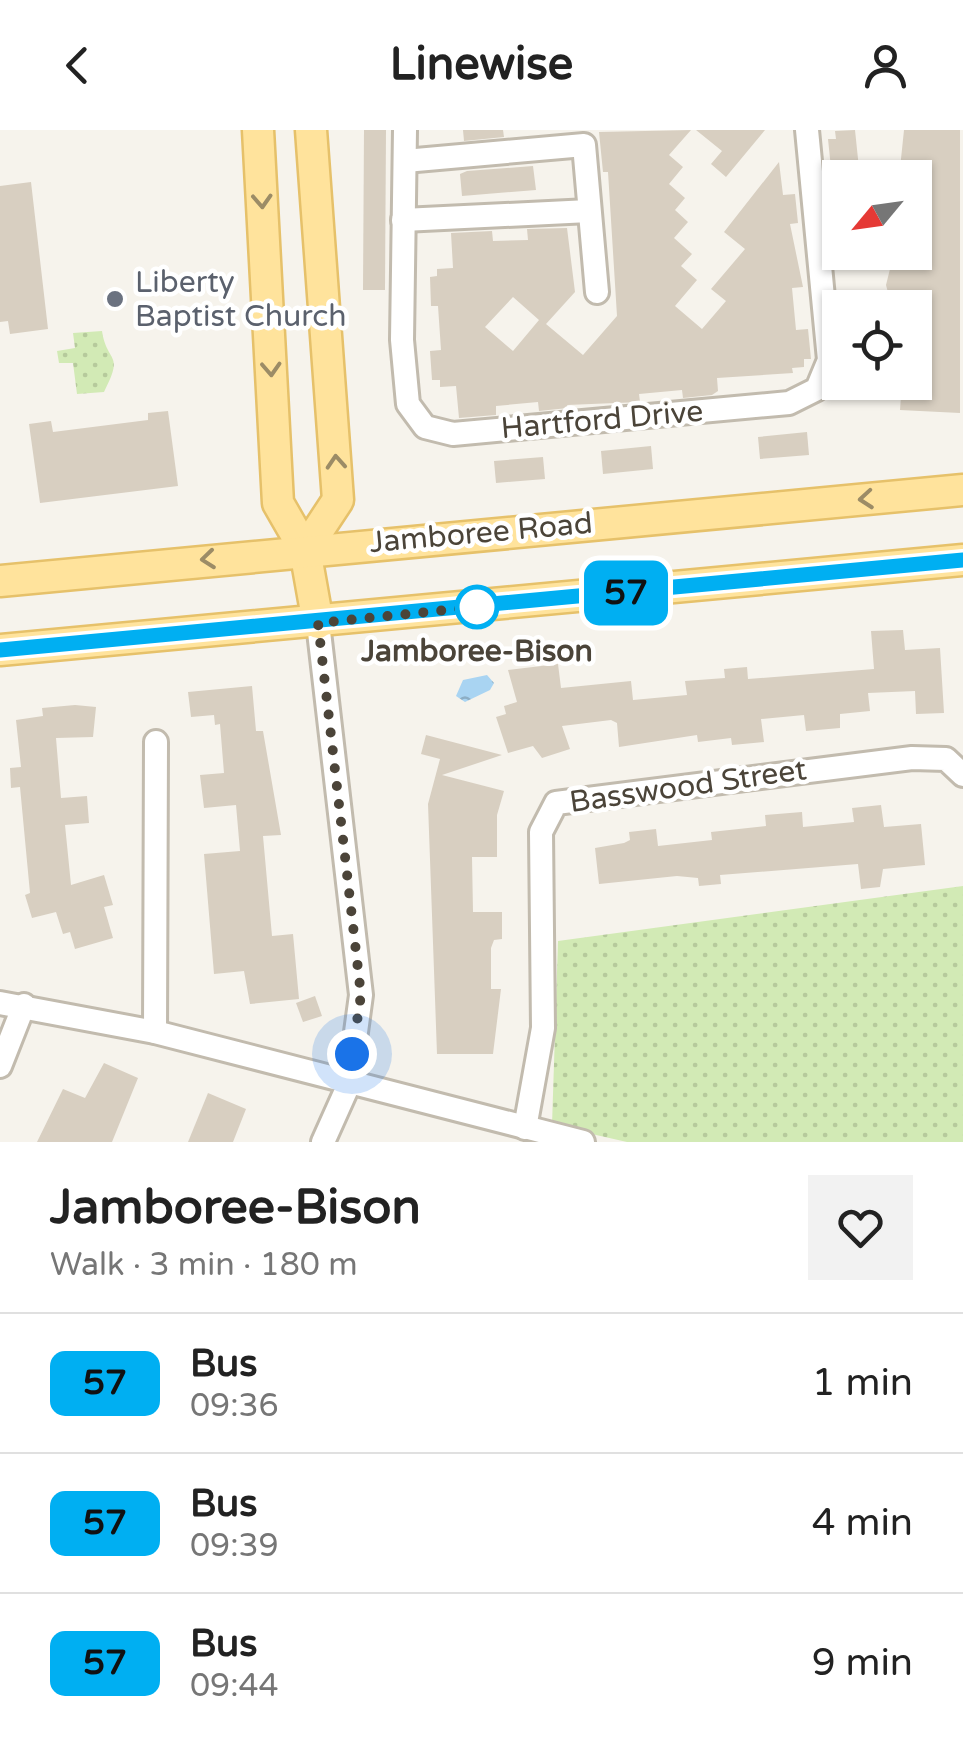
<!DOCTYPE html>
<html lang="en">
<head>
<meta charset="utf-8">
<style>
  :root { --surface:#fff; --page:#f2f2f2; --text:#222; --muted:#767676; --line:#e0e0e0 }
  body { margin:0; font-family:"Varela Round",sans-serif; background:var(--page); color:var(--text); height:100vh; display:flex; flex-direction:column; font-size:38px; white-space:nowrap }
  * { box-sizing:border-box; margin:0 }
  p { font-size:32px; color:var(--muted) }
  .icon { flex:none; width:55px; height:55px; fill:none; stroke:currentColor; stroke-width:2; stroke-linecap:round; stroke-linejoin:round }
  .map { position:relative; height:1012px; overflow:hidden }
  .side { display:flex; flex-direction:column; background:var(--surface); flex:1 }
  .side>* { flex:none }
  .badge { padding:0 20px; border-radius:15px; font-size:35px; line-height:65px }
  .needle { width:65px; rotate:241deg }
  .controls { position:absolute; left:822px; top:30px; display:grid; gap:20px }
  .controls a { display:grid; place-items:center; width:110px; height:110px; border-radius:0px; background:var(--surface); box-shadow:0 2px 8px #0004; font-size:50px }
  .you { position:absolute; width:50px; height:50px; margin:-25px; border:8px solid #fff; border-radius:50%; background:#1a73e8; box-shadow:0 0 0 15px #1a73e833 }
  .map>.badge { position:absolute; translate:-50% -50%; box-shadow:0 0 0 5px #fff }
  .round { display:grid; place-items:center; flex:none; width:105px; height:105px; border-radius:0px; background:var(--page) }
  .headline { display:flex; align-items:center; justify-content:space-between; height:170px; padding:0 50px }
  h1 { font-size:48px; font-weight:700; line-height:75px }
  ul { padding:0; list-style:none }
  li { display:flex; align-items:center; gap:30px; height:140px; padding:0 50px; border-top:2px solid var(--line) }
  li div { flex:1 }
  li b { display:block; font-size:38px }
  li em { font-style:normal }
  li .badge { min-width:110px; font-weight:700; text-align:center }
  header { display:flex; justify-content:space-between; align-items:center; height:130px; padding:0 50px; background:var(--surface); font-size:45px; font-weight:700 }
  .map>svg:first-child { display:block }
</style>
</head>
<body>
<header><svg class="icon" aria-label="back" viewBox="0 0 24 24"><path d="M15 5l-7 7 7 7"/></svg>Linewise<svg class="icon" aria-label="person" viewBox="0 0 24 24"><circle cx="12" cy="8" r="4"/><path d="M4 21q1-7 8-7t8 7"/></svg></header>
<div class="map">
<svg width="963" height="1012" viewBox="0 0 963 1012">
  <defs>
    <pattern id="park-dots" width="8" height="8" patternUnits="userSpaceOnUse" patternTransform="scale(2.5)"><rect width="8" height="8" fill="#d2eab5"/><path d="M2 2h.1M6 6h.1" fill="none" stroke="#b6ca9c" stroke-width="1.8" stroke-linecap="round"/></pattern>
    <pattern id="water-ripples" width="26" height="14" patternUnits="userSpaceOnUse" patternTransform="scale(2.5)"><rect width="26" height="14" fill="#a9d4f2"/><path d="M2 4q2-2 4 0t4 0M15 11q2-2 4 0t4 0" fill="none" stroke="#8caec5"/></pattern>
  </defs>
  <rect width="100%" height="100%" fill="#f6f3ec"/>
  <!-- park -->
  <g fill="url(#park-dots)">
    <path d="M102,201c5,33 23,21 2,61l-27,2 -4,-31h-14l-2,-12 18,-3 -2,-15z"/>
    <path d="M963,756v256h-336l-75,-17 6,-184z"/>
  </g>
  <!-- water -->
  <path fill="url(#water-ripples)" d="M487,545l7,8 -4,7 -25,12 -9,-6 7,-16z"/>
  <!-- building -->
  <g fill="#d8cfc1" fill-rule="evenodd">
    <path d="M364,0h22l-1,160h-22z"/>
    <path d="M463,0h40l1,7 -40,4z"/>
    <path d="M691,0l-22,25 14,12 -14,17 16,14 -10,12 13,12 -14,16 18,16 -11,12 16,14 -22,26 27,23 24,-28 -15,-12 34,-40 -21,-17 55,-70 4,33 12,-1 3,29 -8,1 13,63 -11,1 4,42 12,-1 3,30h-7v8l-12,1 1,5 -76,5 1,13 -6,4 -29,3 -1,-8 -43,4 1,8 -73,3 1,3 -29,3 -1,-9 -42,4v9l-37,3 -3,-32 -16,1v-7h-8l-2,-29 11,-1 -3,-44h-7l-1,-29 7,-1v-7l16,-1 -2,-35 41,-2 1,10 35,-1 -1,-11 40,-1 8,64 -29,32 37,31 34,-39 -9,-144h-5l-4,-40zM513,167l26,23 -26,31 -28,-24z"/>
    <path d="M696,0h69l-39,47 -15,-13 11,-13z"/>
    <path d="M855,0l5,48h-28l-4,-39h8l-1,-8z"/>
    <path d="M904,0h56v283l-60,-3 2,-28h13v-77l-24,-1 -5,-19 7,-28 22,1v-80h-16z"/>
    <path d="M533,36l3,24 -74,6 -2,-22 7,-3z"/>
    <path d="M31,52l17,147 -38,5 -2,-13 -8,1v-136z"/>
    <path d="M168,281l10,75 -138,17 -11,-79 22,-3 2,11 95,-12v-7z"/>
    <path d="M807,302l2,23 -49,4 -2,-22z"/>
    <path d="M651,316l2,23 -50,5 -2,-23z"/>
    <path d="M543,327l2,22 -49,4 -2,-22z"/>
    <path d="M903,500l2,20 35,-2 4,65 -28,1 -1,-23 -47,2 2,18 -30,3v14l-34,3 -2,-16 -43,4 3,23 -32,3 -1,-7 -33,4 -1,-7 -78,12 -2,-24 -6,-3 -49,6 8,23 -28,9 -9,-12 -25,7 -12,-36 10,-3 -2,-8 13,-4 -9,-32 50,-6 3,24 70,-7 2,19 54,-5 -2,-14 40,-3 -1,-9 23,-2 1,12 126,-10 -3,-38z"/>
    <path d="M252,556l4,45h7l18,104 -18,1 9,100 21,-2 6,65 -49,5 -6,-33 -30,3 -10,-120 36,-3 -4,-46 -32,3 -4,-33 24,-2 -4,-49 -5,1 -1,-10 -23,2 -3,-25z"/>
    <path d="M75,575l21,2 -3,30 -37,1 5,60 26,-2 2,27 -24,2 6,60 33,-10 9,30 -9,2 9,31 -38,11 -5,-17 -7,2 -7,-22 -24,6 -7,-23 5,-2 -10,-106 -9,1 -1,-20 11,-1 -5,-47 27,-4 -1,-8z"/>
    <path d="M426,605l76,20 -60,20 62,16 -7,24v42h-25l1,55h29v27l-8,1 -3,8v41h10l-8,65h-56l-9,-250 12,-45 -19,-5z"/>
    <path d="M881,675l3,22 37,-3 4,41 -42,4 -3,18 -19,2 -3,-25 -138,11 1,9 -22,2 -1,-8 -21,-2 -78,8 -4,-36 29,-5 6,-3 -1,-8 27,-3 2,17 54,-6 -1,-8 55,-6 -1,-11 37,-3 1,15 51,-5 -2,-14z"/>
    <path d="M315,866l7,20 -19,6 -7,-19z"/>
    <path d="M104,933l34,15 -26,64h-75l26,-53 22,9z"/>
    <path d="M208,963l38,16 -13,33h-45z"/>
  </g>
  <g fill="none" stroke-linecap="round" stroke-linejoin="round">
    <defs>
      <g id="minor">
        <path d="M405,0l-3,210 6,64 17,23 28,7 336,-31 28,-14 12,-29 -22,-230"/>
        <path d="M405,31l179,-16 13,147"/>
        <path d="M403,90l186,-9"/>
        <path d="M318,493l43,372 -12,89 -26,58"/>
        <path d="M0,873l155,29 428,110"/>
        <path d="M155,902l1,-290"/>
        <path d="M0,936l24,-61"/>
        <path d="M525,998l18,-100 -2,-196 15,-29 356,-45 34,1 17,16"/>
      </g>
      <g id="major">
        <path d="M258,0l20,373 27,47 13,73"/>
        <path d="M305,420l33,-50 -27,-370"/>
        <path d="M0,451l963,-91"/>
        <path d="M0,520l963,-90"/>
      </g>
    </defs>
    <!-- minor casing -->
    <use href="#minor" stroke="#c2bbae" stroke-width="28"/>
    <!-- major casing -->
    <use href="#major" stroke="#e6c16a" stroke-width="35"/>
    <!-- minor -->
    <use href="#minor" stroke="#fff" stroke-width="22"/>
    <!-- major -->
    <use href="#major" stroke="#ffe39c" stroke-width="30"/>
  </g>
  <!-- one-way arrows -->
  <defs><path id="oneway-chevron" d="M-2-3.5L2.5 0L-2 3.5" fill="none" stroke-width="1.6" stroke-linecap="round" stroke-linejoin="round" transform="scale(2.5)"/></defs>
  <g stroke="#9c8c66">
    <use href="#oneway-chevron" transform="translate(262 71) rotate(87)"/>
    <use href="#oneway-chevron" transform="translate(271 239) rotate(87)"/>
    <use href="#oneway-chevron" transform="translate(336 332) rotate(-94)"/>
    <use href="#oneway-chevron" transform="translate(866 369) rotate(175)"/>
    <use href="#oneway-chevron" transform="translate(208 429) rotate(174)"/>
  </g>
  <g fill="none" stroke-linecap="round" stroke-linejoin="round">
    <defs>
      <path id="line" d="M0,520l963,-90"/>
    </defs>
    <!-- line casing -->
    <use href="#line" stroke="#fff" stroke-width="22"/>
    <!-- line -->
    <use href="#line" stroke="#00aff2" stroke-width="15"/>
    <!-- walk -->
    <path stroke="#4b4439" stroke-width="10" stroke-dasharray="0 18" d="M352,924l9,-59 -43,-372 169,-17 -10,1"/>
  </g>
  <!-- markers -->
  <circle fill="#6b7280" stroke="#fff" stroke-width="4" cx="115" cy="169" r="10"/>
  <circle fill="#fff" stroke="#00aff2" stroke-width="5" cx="477" cy="477" r="20"/>
  <g text-anchor="middle" dominant-baseline="central" stroke-width="9" stroke-linejoin="round" paint-order="stroke">
    <!-- worship labels -->
    <g font-size="30" fill="#5b616d" stroke="#fff" text-anchor="start">
      <text x="135" y="152">Liberty<tspan x="135" dy="34">Baptist Church</tspan></text>
    </g>
    <!-- street labels -->
    <g font-size="30" fill="#4b4439" stroke="#fff">
      <text transform="translate(602 290) rotate(-5)">Hartford Drive</text>
      <text transform="translate(481 403) rotate(-5)">Jamboree Road</text>
      <text transform="translate(688 656) rotate(-8)">Basswood Street</text>
    </g>
    <!-- stop labels -->
    <g font-size="30" font-weight="bold" fill="#4b4439" stroke="#fff">
      <text x="477" y="521">Jamboree-Bison</text>
    </g>
  </g>
</svg>
<div class="controls">
<a><svg class="needle" viewBox="-14 -14 28 28"><path d="M0-13l5 13h-10z" fill="#e53935"/><path d="M0 13l5-13h-10z" fill="#767676"/></svg></a>
<a><svg class="icon" aria-label="locate" viewBox="0 0 24 24"><circle cx="12" cy="12" r="6"/><path d="M12 2v4M12 18v4M2 12h4M18 12h4"/></svg></a>
</div>
<div class="you" style="left:352px;top:924px"></div>
<b class="badge" style="left:626px;top:463px;background:#00aff2;color:#111">57</b>
</div>
<section class="side">
<div class="headline"><div><h1>Jamboree-Bison</h1><p>Walk · 3 min · 180 m</p></div><a class="round"><svg class="icon" aria-label="heart" viewBox="0 0 24 24"><path d="M12 20l-8-8c-3-5 5-10 8-4 3-6 11-1 8 4z"/></svg></a></div>
<ul>
<li><span class="badge" style="background:#00aff2;color:#111">57</span><div><b>Bus</b><p>09:36</p></div><em>1 min</em></li>
<li><span class="badge" style="background:#00aff2;color:#111">57</span><div><b>Bus</b><p>09:39</p></div><em>4 min</em></li>
<li><span class="badge" style="background:#00aff2;color:#111">57</span><div><b>Bus</b><p>09:44</p></div><em>9 min</em></li>
</ul>
</section>
</body>
</html>
